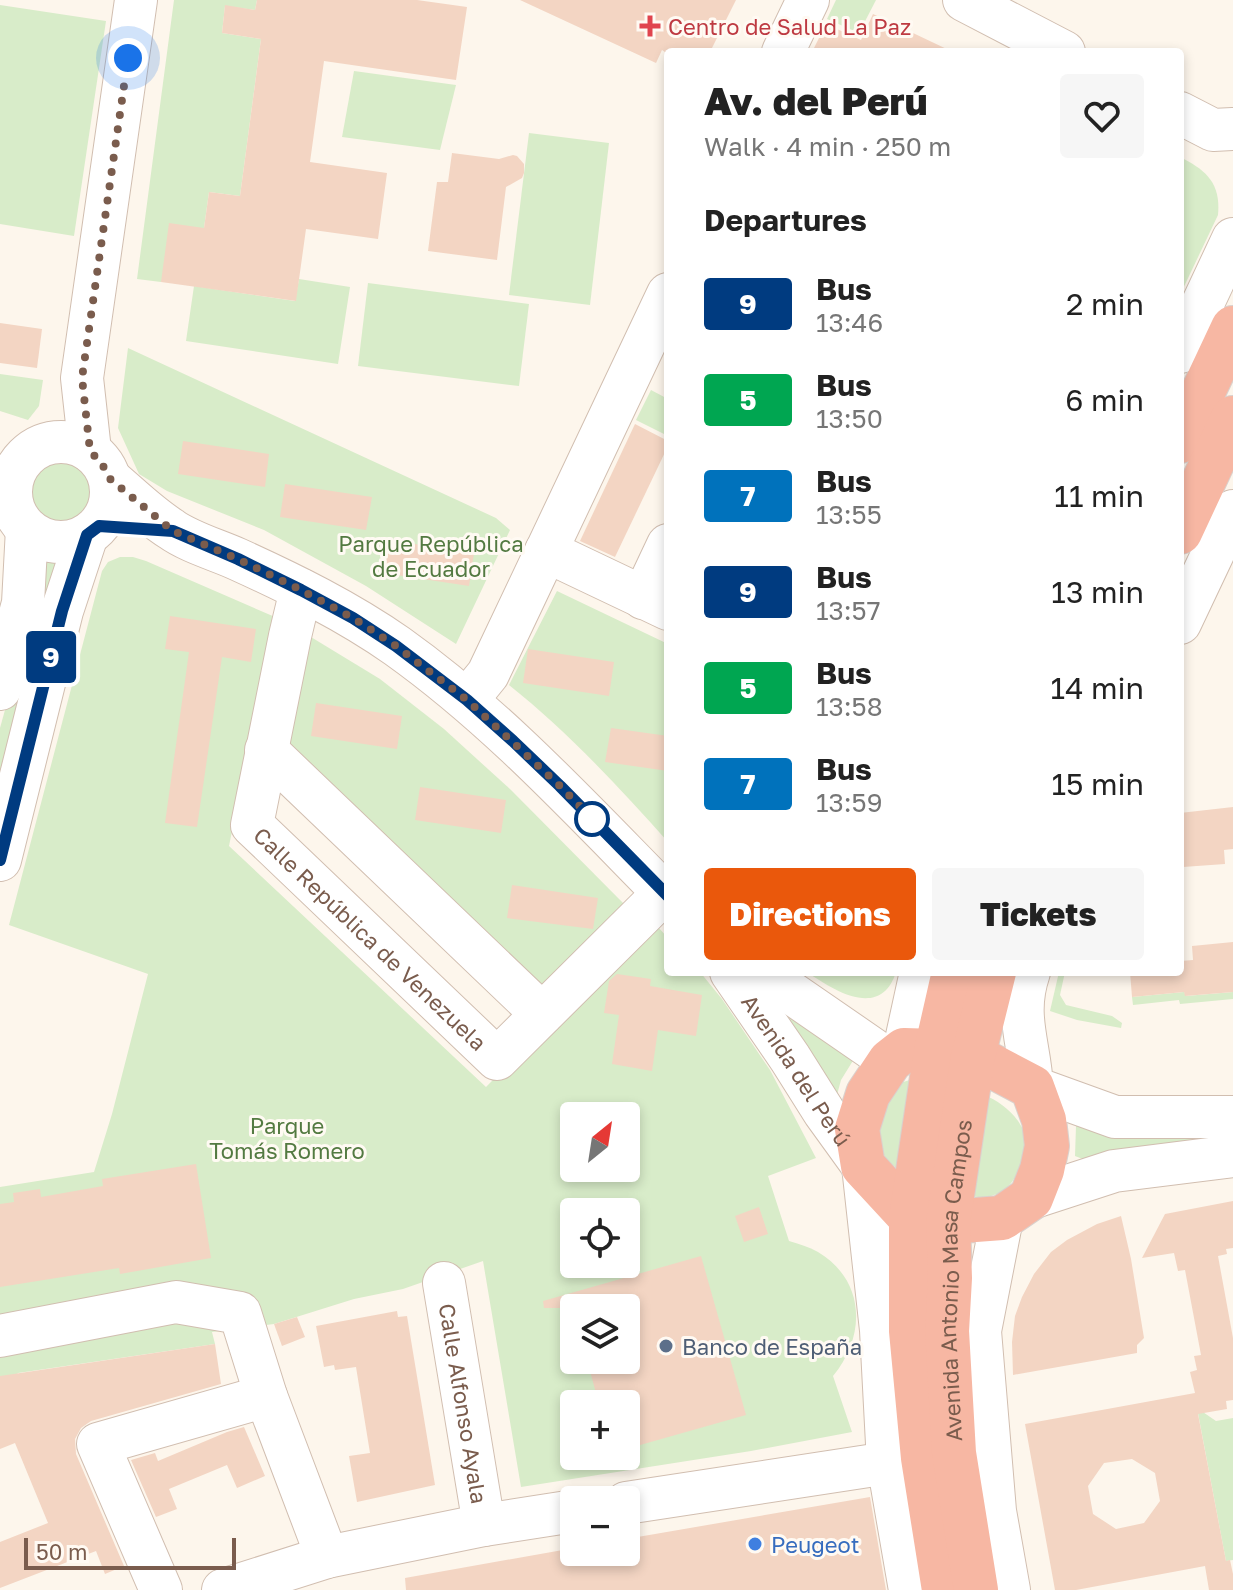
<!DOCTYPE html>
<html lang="en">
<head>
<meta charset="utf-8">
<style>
  :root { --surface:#fff; --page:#f6f6f6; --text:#222; --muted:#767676; --accent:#ea580c }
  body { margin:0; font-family:"Golos Text",sans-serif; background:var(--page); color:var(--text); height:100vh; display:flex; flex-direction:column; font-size:30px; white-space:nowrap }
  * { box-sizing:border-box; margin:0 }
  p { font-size:26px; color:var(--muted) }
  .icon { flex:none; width:44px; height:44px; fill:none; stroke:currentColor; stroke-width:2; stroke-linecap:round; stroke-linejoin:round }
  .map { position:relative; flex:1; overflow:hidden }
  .panel { position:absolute; left:664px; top:48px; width:520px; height:928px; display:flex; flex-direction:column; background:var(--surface); border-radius:8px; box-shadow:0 4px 12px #0003 }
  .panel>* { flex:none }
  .badge { padding:0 16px; border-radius:6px; font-size:28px; line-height:52px }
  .needle { width:52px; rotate:30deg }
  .tools { position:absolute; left:560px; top:1102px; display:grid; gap:16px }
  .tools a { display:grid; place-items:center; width:80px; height:80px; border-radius:8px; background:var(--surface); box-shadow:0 4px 12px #0003; font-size:40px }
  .scale { position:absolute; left:24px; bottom:20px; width:212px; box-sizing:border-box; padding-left:8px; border:4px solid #7a5c4d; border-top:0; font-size:22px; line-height:28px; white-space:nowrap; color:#7a5c4d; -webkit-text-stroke:6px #fffaf3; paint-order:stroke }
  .you { position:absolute; width:40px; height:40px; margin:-20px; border:6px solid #fff; border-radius:50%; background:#1a73e8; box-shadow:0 0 0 12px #1a73e833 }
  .map>.badge { position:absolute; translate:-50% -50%; box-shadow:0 0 0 4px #fff }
  h2 { padding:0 40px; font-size:30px; line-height:72px }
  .round { display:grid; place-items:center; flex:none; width:84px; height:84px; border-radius:8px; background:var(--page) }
  .overview { display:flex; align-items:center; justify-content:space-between; height:136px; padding:0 40px }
  h1 { font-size:38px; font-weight:800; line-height:60px }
  .primary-button { display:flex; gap:16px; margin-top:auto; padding:16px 40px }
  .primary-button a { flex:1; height:92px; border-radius:8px; background:var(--accent); color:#fff; font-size:32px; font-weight:800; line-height:92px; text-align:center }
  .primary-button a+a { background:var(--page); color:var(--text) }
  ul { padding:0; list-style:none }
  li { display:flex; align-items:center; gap:24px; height:96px; padding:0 40px }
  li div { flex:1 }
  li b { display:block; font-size:30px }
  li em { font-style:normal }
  li .badge { min-width:88px; font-weight:700; text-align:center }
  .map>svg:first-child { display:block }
</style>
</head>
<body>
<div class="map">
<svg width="1233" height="1590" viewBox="0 0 1233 1590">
  <rect width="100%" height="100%" fill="#fdf6ec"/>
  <!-- green -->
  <g fill="#d8ecc9" fill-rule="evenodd">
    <path d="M174,0h83l-2,10 -30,-4 -3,27 39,6 -21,157 -31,-4 -5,36 -43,54 -24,-3z"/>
    <path d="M836,0h40l-17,33 -32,-14z"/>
    <path d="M0,5l106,16 -32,215 -74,-12z"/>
    <path d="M354,71l102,14 -16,65 -98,-13z"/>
    <path d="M529,133l80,10 -19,162 -81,-10z"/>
    <path d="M1180,157c26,13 41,26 38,58l-38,80z"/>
    <path d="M299,279l51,8 -12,77 -152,-23 8,-55 101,15z"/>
    <path d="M368,283l161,21 -10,82 -161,-20z"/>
    <path d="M128,348l368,170 14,12 -54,114 -90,-58 -102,-56 -97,-39 -28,-17 -21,-46z"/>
    <path d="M0,374l43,6 -4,26 -11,14 -28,-9z"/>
    <path d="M651,390l17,9v37l-32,-16z"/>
    <circle cx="60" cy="493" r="33"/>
    <path d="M120,557h13l13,4 129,56 -46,229 257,241 159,-161 13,1 10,11v34h32l22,27 48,71 46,88 -48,18 21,65c10,3 20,6 29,11 48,29 48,84 15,124l19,56 -101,19 -230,36 -38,-226 -80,28 -49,10 -80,25 -62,8 3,12 -197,29 -18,24v-210l94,-15 18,-58 36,-140 -139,-49 93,-354 6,-9zM574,1116h52v52h-52zM574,1212h52v52h-52zM574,1308h52v52h-52zM574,1404h52v52h-52z"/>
    <path d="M47,558l13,2 -60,240v-72z"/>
    <path d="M557,591l111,53v198c-49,-55 -101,-111 -159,-157z"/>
    <path d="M306,634l74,45 64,50 67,61 115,116 -83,87 -258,-246z"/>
    <path d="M807,972h89c-15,48 -62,19 -89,0z"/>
    <path d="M1059,972h6l-5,23 6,10 46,11 10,7 -1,5 -44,-8 -27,-9z"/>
    <path d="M1184,992l2,4 47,-4v7l-53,5 -1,-4 -46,5 -1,-8z"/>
    <path d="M786,1007l68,52 -13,21 -7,26 -54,-93z"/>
    <path d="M913,1079l-13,91c-23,-14 -20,-26 -23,-51l23,-36z"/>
    <path d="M984,1095c21,8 46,30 42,56 -2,6 -4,12 -7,18 -4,11 -13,23 -25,26 -8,3 -16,2 -25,1z"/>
    <path d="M1233,1125v19l-135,21 -23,-9 1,-30 30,6z"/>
    <path d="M1197,1408l19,13 17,-3v142l-7,1z"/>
  </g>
  <!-- building -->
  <g fill="#f3d5c3" fill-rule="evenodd">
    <path d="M257,0h160l50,7 -11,73 -132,-19 -14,101 77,11 -9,66 -72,-10 -10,72 -135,-19 8,-59 35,5 5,-36 31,4 21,-157 -39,-6 3,-28 30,5z"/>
    <path d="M520,0h216l-26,52h-45l-3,-2 -6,13z"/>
    <path d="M873,14l80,38h-141l14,-28 35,16z"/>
    <path d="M452,153l47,6 14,-4 4,1 7,8v9l-2,5 -16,9 -9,73 -69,-9 9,-69h11z"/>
    <path d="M0,323l42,6 -5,39 -37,-5z"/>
    <path d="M635,424l33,17v5l-53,111 -35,-16z"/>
    <path d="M183,441l86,13 -4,33 -87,-13z"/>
    <path d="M285,484l87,13 -6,33 -86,-13z"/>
    <path d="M388,540l86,13 -5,33 -86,-13z"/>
    <path d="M170,616l86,13 -5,33 -29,-5 -25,170 -32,-4 24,-171 -24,-3z"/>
    <path d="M528,649l86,13 -5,34 -86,-13z"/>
    <path d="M316,703l86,13 -5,33 -86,-13z"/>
    <path d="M611,728l57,8v35l-63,-9z"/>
    <path d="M420,787l86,13 -5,33 -86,-13z"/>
    <path d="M1233,807v42l-9,1 1,14 -42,3v-13l-3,1v-42z"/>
    <path d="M512,885l86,13 -5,31 -86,-11z"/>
    <path d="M1233,942v50l-48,4 -1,-4 -52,5 -2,-25h50v-11l13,-1 -1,-14z"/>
    <path d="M617,974l34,5 -1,7 52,9 -6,41 -38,-6 -6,41 -40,-7 7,-49 -15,-2 5,-32z"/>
    <path d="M196,1164l15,94 -91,16 -1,-6 -119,19v-83l14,-2 -1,-9 27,-4 1,8 62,-11 -1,-7z"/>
    <path d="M1233,1201v47l-7,1 1,5 -9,2 15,82v62l-7,1 1,8 -29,5 28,147 4,-1 3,14v16h-24l-4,-24 -129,24h-21l-30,-166 170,-31 -5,-21 7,-2 -3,-14 7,-1 -16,-85 -7,1 -4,-18 -32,5 23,-44zM1132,1459l23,14 5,28 -16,22 -28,6 -23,-15 -5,-28 16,-23z"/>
    <path d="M759,1207l9,27 -24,8 -9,-26z"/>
    <path d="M1121,1216l10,43 13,79 -7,7v8l-124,22 -1,-33 3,-26 7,-19 12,-23 17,-22 16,-12 30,-16z"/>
    <path d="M701,1256l45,159 -120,34v-45h-27l-12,-44h39v-52h-82l-1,-7z"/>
    <path d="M397,1311l1,6 9,-1 28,169 -78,17 -8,-46 21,-3 -14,-86 -21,3 -1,-5 -10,2 -8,-41z"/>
    <path d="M297,1317l8,20 -23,9 -8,-22z"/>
    <path d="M215,1344l6,40 -130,37 -10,7 -6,11 1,15 48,112 -19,8 -9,-23 -96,37v-46l48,-19 -33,-80 -15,6v-73z"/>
    <path d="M244,1427l21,49 -28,12 -10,-23 -58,24 8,20 -21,8 -25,-57 24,-7 3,8 69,-29z"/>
    <path d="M870,1497l16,93h-480l-1,-12 169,-30v4h52v-13z"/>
  </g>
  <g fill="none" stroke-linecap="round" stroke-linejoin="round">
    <defs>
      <g id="minor">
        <path d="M964,0l100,52"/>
        <path d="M783,52l25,-52"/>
        <path d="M1180,113l33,17 20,-1"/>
        <path d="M1180,352l53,-113"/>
        <circle cx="61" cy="492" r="50"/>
        <path d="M90,451l-8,-73 54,-378"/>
        <path d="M110,479c20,17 39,36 61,50 18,13 46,21 66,30 55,25 110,52 160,87 101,72 184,163 271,251"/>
        <path d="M546,551l122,58"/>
        <path id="s1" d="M301,590l-11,46 -38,189 245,234 167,-166"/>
        <path d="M643,598l25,-53"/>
        <path d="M1180,623l53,-112"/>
        <path d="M0,689l23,-86 4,-74"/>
        <path d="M467,700l21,-26 180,-380"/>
        <path d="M266,750l276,264"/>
        <path d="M0,860l62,-249 25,-76"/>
        <path id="s2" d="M731,972l59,86 34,54 39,54 18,164 7,133 22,127"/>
        <path d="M761,972l129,89"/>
        <path d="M1029,972c-15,44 1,72 3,115l83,30h118"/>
        <path d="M904,1050l17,-78"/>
        <path d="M1031,1198l83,-27 119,-15"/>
        <path d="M1002,1218l-22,113 15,180 14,79"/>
        <path id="s3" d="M444,1283l40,242"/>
        <path d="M0,1336l176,-34 64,11 26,83 61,161"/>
        <path d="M626,1503l262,-40"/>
        <path d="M161,1590l-63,-146 168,-48"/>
        <path d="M223,1590l104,-33 157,-32 90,-14"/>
      </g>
      <g id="highway">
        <path d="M1180,441l53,-113"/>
        <path d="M1180,532l53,-114"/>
        <path d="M904,1050l32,1 37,5 59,31 12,33 3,26 -5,24 -11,28 -29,20 -54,4 -37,-4 -48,-52 -6,-37 11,-35 22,-33z"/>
        <path d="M944,1590l-21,-132 -12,-127v-113l25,-167 18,-79"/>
        <path id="s4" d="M976,1590l-22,-137 -7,-122 3,-53 -2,-56 25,-166 21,-84"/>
      </g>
    </defs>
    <!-- minor casing -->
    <use href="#minor" stroke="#d1beb0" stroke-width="44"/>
    <!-- highway casing -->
    <use href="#highway" stroke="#dad1cd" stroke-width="46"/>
    <!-- minor -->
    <use href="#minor" stroke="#fff" stroke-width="42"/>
    <!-- highway -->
    <use href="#highway" stroke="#f7b7a3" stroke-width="44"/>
  </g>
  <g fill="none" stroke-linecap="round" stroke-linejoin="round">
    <defs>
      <path id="line" d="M0,860l62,-249 25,-76 12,-9 74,5 65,28 63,31 52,28 43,28 71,54 46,41 47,45 108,110"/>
    </defs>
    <!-- line casing -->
    <use href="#line" stroke="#fff" stroke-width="18"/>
    <!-- line -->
    <use href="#line" stroke="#003b80" stroke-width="12"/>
    <!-- walk -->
    <path stroke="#7a5c4d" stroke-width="8" stroke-dasharray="0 14.4" d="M128,58l-46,320 8,73 12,13 8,15 63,52 65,28 63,31 52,28 43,28 71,54 93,86 42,43 -10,-10"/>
  </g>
  <!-- markers -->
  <path fill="#e0444e" stroke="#fffaf3" stroke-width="3" d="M646 14h8v8h8v8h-8v8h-8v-8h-8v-8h8z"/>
  <circle fill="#fff" stroke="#003b80" stroke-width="4" cx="592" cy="819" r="16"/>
  <circle fill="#5c6f8a" stroke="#fffaf3" stroke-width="3" cx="666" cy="1346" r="8"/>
  <circle fill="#3f7fe0" stroke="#fffaf3" stroke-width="3" cx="755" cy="1544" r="8"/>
  <g text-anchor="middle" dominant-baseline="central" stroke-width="6" stroke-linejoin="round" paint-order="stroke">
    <!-- health labels -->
    <g font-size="22" fill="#be3a42" stroke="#fffaf3" text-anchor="start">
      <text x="668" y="26">Centro de Salud La Paz</text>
    </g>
    <!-- park labels -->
    <g font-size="22" fill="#537a41" stroke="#fffaf3">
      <text x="431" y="543">Parque República<tspan x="431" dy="25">de Ecuador</tspan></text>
      <text x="287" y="1125">Parque<tspan x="287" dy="25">Tomás Romero</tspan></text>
    </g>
    <!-- street labels -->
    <g font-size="22" fill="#7a5c4d" stroke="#fffaf3">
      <text stroke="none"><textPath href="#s1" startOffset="404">Calle República de Venezuela</textPath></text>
      <text stroke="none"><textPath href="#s2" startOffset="118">Avenida del Perú</textPath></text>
      <text stroke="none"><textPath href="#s4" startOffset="312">Avenida Antonio Masa Campos</textPath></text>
      <text stroke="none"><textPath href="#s3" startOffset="122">Calle Alfonso Ayala</textPath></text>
    </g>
    <!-- service labels -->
    <g font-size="22" fill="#4e5e75" stroke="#fffaf3" text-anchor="start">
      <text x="682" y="1346">Banco de España</text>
    </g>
    <!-- shop labels -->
    <g font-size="22" fill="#366cbe" stroke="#fffaf3" text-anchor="start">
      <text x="771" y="1544">Peugeot</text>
    </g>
  </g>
</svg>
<div class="tools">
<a><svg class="needle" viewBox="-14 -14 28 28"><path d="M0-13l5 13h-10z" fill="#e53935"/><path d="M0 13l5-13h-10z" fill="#767676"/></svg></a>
<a><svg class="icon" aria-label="locate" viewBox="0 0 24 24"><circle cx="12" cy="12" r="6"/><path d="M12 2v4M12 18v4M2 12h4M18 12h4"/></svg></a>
<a><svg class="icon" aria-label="layers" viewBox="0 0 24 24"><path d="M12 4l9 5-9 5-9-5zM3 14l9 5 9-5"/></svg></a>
<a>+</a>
<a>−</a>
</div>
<div class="scale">50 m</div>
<div class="you" style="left:128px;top:58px"></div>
<b class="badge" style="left:51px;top:657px;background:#003b80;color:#fff">9</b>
<section class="panel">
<div class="overview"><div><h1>Av. del Perú</h1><p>Walk · 4 min · 250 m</p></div><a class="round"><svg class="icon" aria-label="heart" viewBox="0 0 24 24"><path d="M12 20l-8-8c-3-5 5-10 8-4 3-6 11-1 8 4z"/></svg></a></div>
<h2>Departures</h2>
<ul>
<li><span class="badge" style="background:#003b80;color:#fff">9</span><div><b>Bus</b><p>13:46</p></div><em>2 min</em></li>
<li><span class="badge" style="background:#00a651;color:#fff">5</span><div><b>Bus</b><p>13:50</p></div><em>6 min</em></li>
<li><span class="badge" style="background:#0072bc;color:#fff">7</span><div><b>Bus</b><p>13:55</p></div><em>11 min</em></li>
<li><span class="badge" style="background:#003b80;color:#fff">9</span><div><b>Bus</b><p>13:57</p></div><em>13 min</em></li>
<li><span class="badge" style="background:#00a651;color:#fff">5</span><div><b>Bus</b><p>13:58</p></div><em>14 min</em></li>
<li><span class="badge" style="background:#0072bc;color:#fff">7</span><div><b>Bus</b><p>13:59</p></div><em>15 min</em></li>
</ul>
<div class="primary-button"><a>Directions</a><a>Tickets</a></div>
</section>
</div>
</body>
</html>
